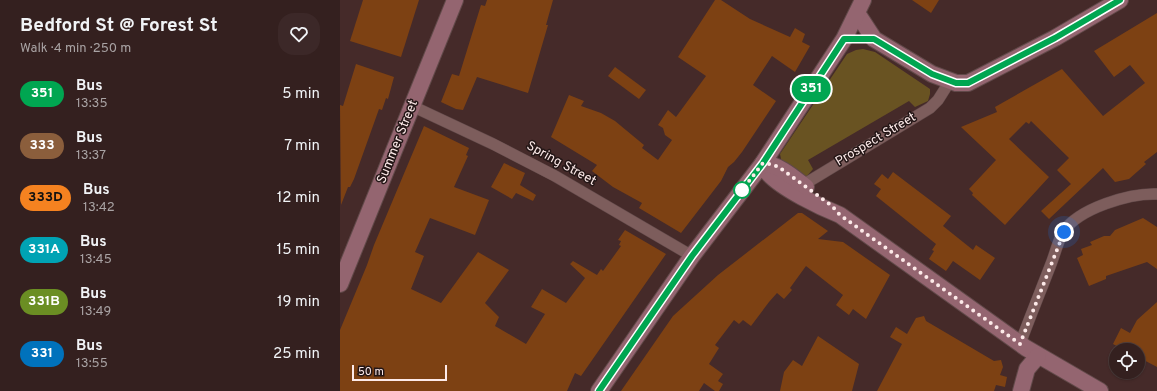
<!DOCTYPE html>
<html lang="en">
<head>
<meta charset="utf-8">
<style>
  :root { --surface:#34201f; --page:#3c2828; --text:#f1f3f6; --muted:#a9a3a4; --line:#4e3e3d }
  body { margin:0; font-family:Overpass,sans-serif; background:var(--page); color:var(--text); height:100vh; display:flex; flex-direction:column; font-size:15px; white-space:nowrap }
  * { box-sizing:border-box; margin:0 }
  p { font-size:13px; color:var(--muted) }
  .icon { flex:none; width:22px; height:22px; fill:none; stroke:currentColor; stroke-width:2; stroke-linecap:round; stroke-linejoin:round }
  .map { position:relative; flex:1; overflow:hidden }
  .details { display:flex; flex-direction:column; background:var(--surface); width:340px }
  .details>* { flex:none }
  .badge { padding:0 8px; border-radius:13px; font-size:14px; line-height:26px }
  .tools { position:absolute; left:769px; top:343px; display:grid; gap:8px }
  .tools a { display:grid; place-items:center; width:36px; height:36px; border-radius:50%; background:var(--surface); box-shadow:0 1px 3px #0004,0 0 0 1px var(--line); font-size:20px }
  .scale { position:absolute; left:12px; bottom:10px; width:95px; box-sizing:border-box; padding-left:4px; border:2px solid #fdeae9; border-top:0; font-size:11px; line-height:14px; white-space:nowrap; color:#fdeae9; -webkit-text-stroke:3px #231616; paint-order:stroke }
  .you { position:absolute; width:20px; height:20px; margin:-10px; border:3px solid #fff; border-radius:50%; background:#1a73e8; box-shadow:0 0 0 6px #1a73e833 }
  .map>.badge { position:absolute; translate:-50% -50%; box-shadow:0 0 0 2px #fff }
  .round { display:grid; place-items:center; flex:none; width:42px; height:42px; border-radius:16px; background:var(--page) }
  .headline { display:flex; align-items:center; justify-content:space-between; height:68px; padding:0 20px }
  h1 { font-size:19px; font-weight:700; line-height:30px }
  ul { padding:0; list-style:none }
  li { display:flex; align-items:center; gap:12px; height:52px; padding:0 20px }
  li div { flex:1 }
  li b { display:block; font-size:15px }
  li em { font-style:normal }
  li .badge { min-width:44px; font-weight:700; text-align:center }
  main { display:flex; flex:1; min-height:0 }
  .map>svg:first-child { display:block }
</style>
</head>
<body>
<main>
<section class="details">
<div class="headline"><div><h1>Bedford St @ Forest St</h1><p>Walk · 4 min · 250 m</p></div><a class="round"><svg class="icon" aria-label="heart" viewBox="0 0 24 24"><path d="M12 20l-8-8c-3-5 5-10 8-4 3-6 11-1 8 4z"/></svg></a></div>
<ul>
<li><span class="badge" style="background:#00a651;color:#fff">351</span><div><b>Bus</b><p>13:35</p></div><em>5 min</em></li>
<li><span class="badge" style="background:#8b5e3c;color:#fff">333</span><div><b>Bus</b><p>13:37</p></div><em>7 min</em></li>
<li><span class="badge" style="background:#f58220;color:#111">333D</span><div><b>Bus</b><p>13:42</p></div><em>12 min</em></li>
<li><span class="badge" style="background:#00a3b4;color:#fff">331A</span><div><b>Bus</b><p>13:45</p></div><em>15 min</em></li>
<li><span class="badge" style="background:#6b8e23;color:#fff">331B</span><div><b>Bus</b><p>13:49</p></div><em>19 min</em></li>
<li><span class="badge" style="background:#0072bc;color:#fff">331</span><div><b>Bus</b><p>13:55</p></div><em>25 min</em></li>
</ul>
</section>
<div class="map">
<svg width="817" height="391" viewBox="0 0 817 391">
  <rect width="100%" height="100%" fill="#452a29"/>
  <!-- green -->
  <path fill="#695322" d="M523,49l12,3 55,37v5l-2,7 -13,6 -6,-6 -101,59 5,9 -6,7h-8l-17,-12 -2,-10 67,-100 9,-4z"/>
  <!-- building -->
  <g fill="#7d4113">
    <path d="M23,0h56l-18,57 -51,-16z"/>
    <path d="M147,0h66l-7,25h2l-20,68 -51,-16 -14,33 -7,-1 -15,-7 11,-28 7,2 22,-71 4,1z"/>
    <path d="M375,0h6l29,19 40,18 5,-9 10,6 -3,8 8,4 -15,26 -23,-16 -19,29 23,16 -34,51 -8,10 -6,5 -7,14 -40,52 -42,-25 3,-5 -29,-16 -21,-16 5,-6 -46,-28 18,-42 15,6 -3,5 20,7 14,8 29,24 -2,3 16,12 14,-20 -7,-5 -2,-7 -5,-3 10,-15 8,7 30,-41 -28,-19z"/>
    <path d="M572,0h27l-8,13z"/>
    <path d="M817,13v139l-13,10 2,2 -17,15 -14,3 -12,-14 -54,51 -8,-8 30,-27 -14,-14 12,-12 -38,-37 -2,3 -3,-2 -17,17 40,38 -44,48 -33,-30 1,-2 -4,-4 27,-29 -35,-33 36,-15 -2,-5 67,-38 41,47 42,-33 -15,-18 -16,12 -20,-26z"/>
    <path d="M16,64l38,13 -6,22 -2,-1 -4,12 -3,-1 -25,70 -4,8h-2l-7,18 -1,-100 3,1z"/>
    <path d="M275,67l31,23 -7,9 -31,-23z"/>
    <path d="M84,126l45,22 -3,7 2,1 -14,31 35,13 -14,35 -45,-17 -15,34 9,4 -13,33 30,14 37,-51 31,18 -24,33 14,14 -4,9 31,18 19,-30 -14,-7 11,-18 24,14 19,-25 -15,-14 3,-3 24,14 4,-6 2,2 18,-25 -2,-1 2,-4 -3,-1 7,-10 41,24 -85,122 -6,-3 -8,18h-227v-61l27,-65 7,-20z"/>
    <path d="M164,163l21,10 -5,12 16,10 -3,6 -17,-8 -4,6 -21,-12z"/>
    <path d="M553,172l58,44 -8,10 30,24 3,-5 19,13 -15,22 -27,-19 -7,10 -17,-12 5,-8 -2,-1 4,-6 -60,-48 5,-7 -7,-5 8,-10 6,5z"/>
    <path d="M458,213h4l26,18 -10,8 25,3 47,33 -24,44 -13,-10 -4,6 -13,-10 7,-10 -37,-29 -16,22 2,2 -8,9 -7,-6 -8,9 -18,24 -8,-6 -4,4 -5,-4 -19,25 4,3 -10,16 14,10 -5,7 5,3 -4,7h-4l-11,-8 -5,8h-78l52,-75 45,-41z"/>
    <path d="M803,218l14,9v42l-10,-7 -41,14v3l-17,7 -12,-28 6,-3 -2,-6 11,-4 -2,-3 14,-6h6l5,-6z"/>
    <path d="M817,302v65l-19,-10v-7h-14l-11,-6 8,-16 9,5 7,-13z"/>
    <path d="M584,316l2,5 68,40 7,-1 2,7 -3,8 7,2 -2,10 -9,-2 -2,6h-117l25,-47 -12,-7 6,-10 11,7 9,-16z"/>
    <path d="M478,336l41,28 -7,27h-72l4,-19 9,-12 9,6z"/>
  </g>
  <g fill="none" stroke-linecap="round" stroke-linejoin="round">
    <defs>
      <g id="street">
        <path d="M72,106l81,38 62,32 137,80"/>
        <path d="M460,189l3,-4 127,-77 8,-8 12,-19"/>
        <path d="M680,344c10,-27 21,-54 31,-80 4,-10 7,-23 12,-32 16,-24 67,-39 94,-38"/>
      </g>
      <g id="secondary">
        <path d="M517,13l17,26 58,35 24,9h12l87,-45 65,-38"/>
        <path d="M423,163c1,4 3,8 6,11 14,15 51,33 71,41l186,133 74,43"/>
        <path d="M423,163c17,2 30,14 43,24"/>
        <path d="M0,284l115,-284"/>
        <path d="M259,391l93,-135 71,-93 81,-124 19,-39"/>
        <path d="M681,391l6,-22 11,-13"/>
      </g>
    </defs>
    <!-- street casing -->
    <use href="#street" stroke="#614949" stroke-width="12"/>
    <!-- secondary casing -->
    <use href="#secondary" stroke="#614949" stroke-width="18"/>
    <!-- street -->
    <use href="#street" stroke="#7d5d5c" stroke-width="11"/>
    <!-- secondary -->
    <use href="#secondary" stroke="#946570" stroke-width="16"/>
  </g>
  <g fill="none" stroke-linecap="round" stroke-linejoin="round">
    <defs>
      <path id="line" d="M259,391l93,-135 71,-93 81,-124h30l58,35 24,9h12l87,-45 65,-38"/>
    </defs>
    <!-- line casing -->
    <use href="#line" stroke="#fff" stroke-width="9"/>
    <!-- line -->
    <use href="#line" stroke="#00a651" stroke-width="6"/>
    <!-- walk -->
    <path stroke="#fdeae9" stroke-width="4" stroke-dasharray="0 7.2" d="M402,190l-3,4 24,-31 11,2 6,3 52,38 8,9 180,129 44,-112"/>
  </g>
  <!-- markers -->
  <circle fill="#fff" stroke="#00a651" stroke-width="2" cx="402" cy="190" r="8"/>
  <g text-anchor="middle" dominant-baseline="central" stroke-width="3" stroke-linejoin="round" paint-order="stroke">
    <!-- street labels -->
    <g font-size="13" fill="#fdeae9" stroke="#231616">
      <text transform="translate(536 140) rotate(-31)">Prospect Street</text>
      <text transform="translate(58 142) rotate(-68)">Summer Street</text>
      <text transform="translate(221 164) rotate(29)">Spring Street</text>
    </g>
  </g>
</svg>
<div class="tools">
<a><svg class="icon" aria-label="locate" viewBox="0 0 24 24"><circle cx="12" cy="12" r="6"/><path d="M12 2v4M12 18v4M2 12h4M18 12h4"/></svg></a>
</div>
<div class="scale">50 m</div>
<div class="you" style="left:724px;top:232px"></div>
<b class="badge" style="left:471px;top:89px;background:#00a651;color:#fff">351</b>
</div>
</main>
</body>
</html>
